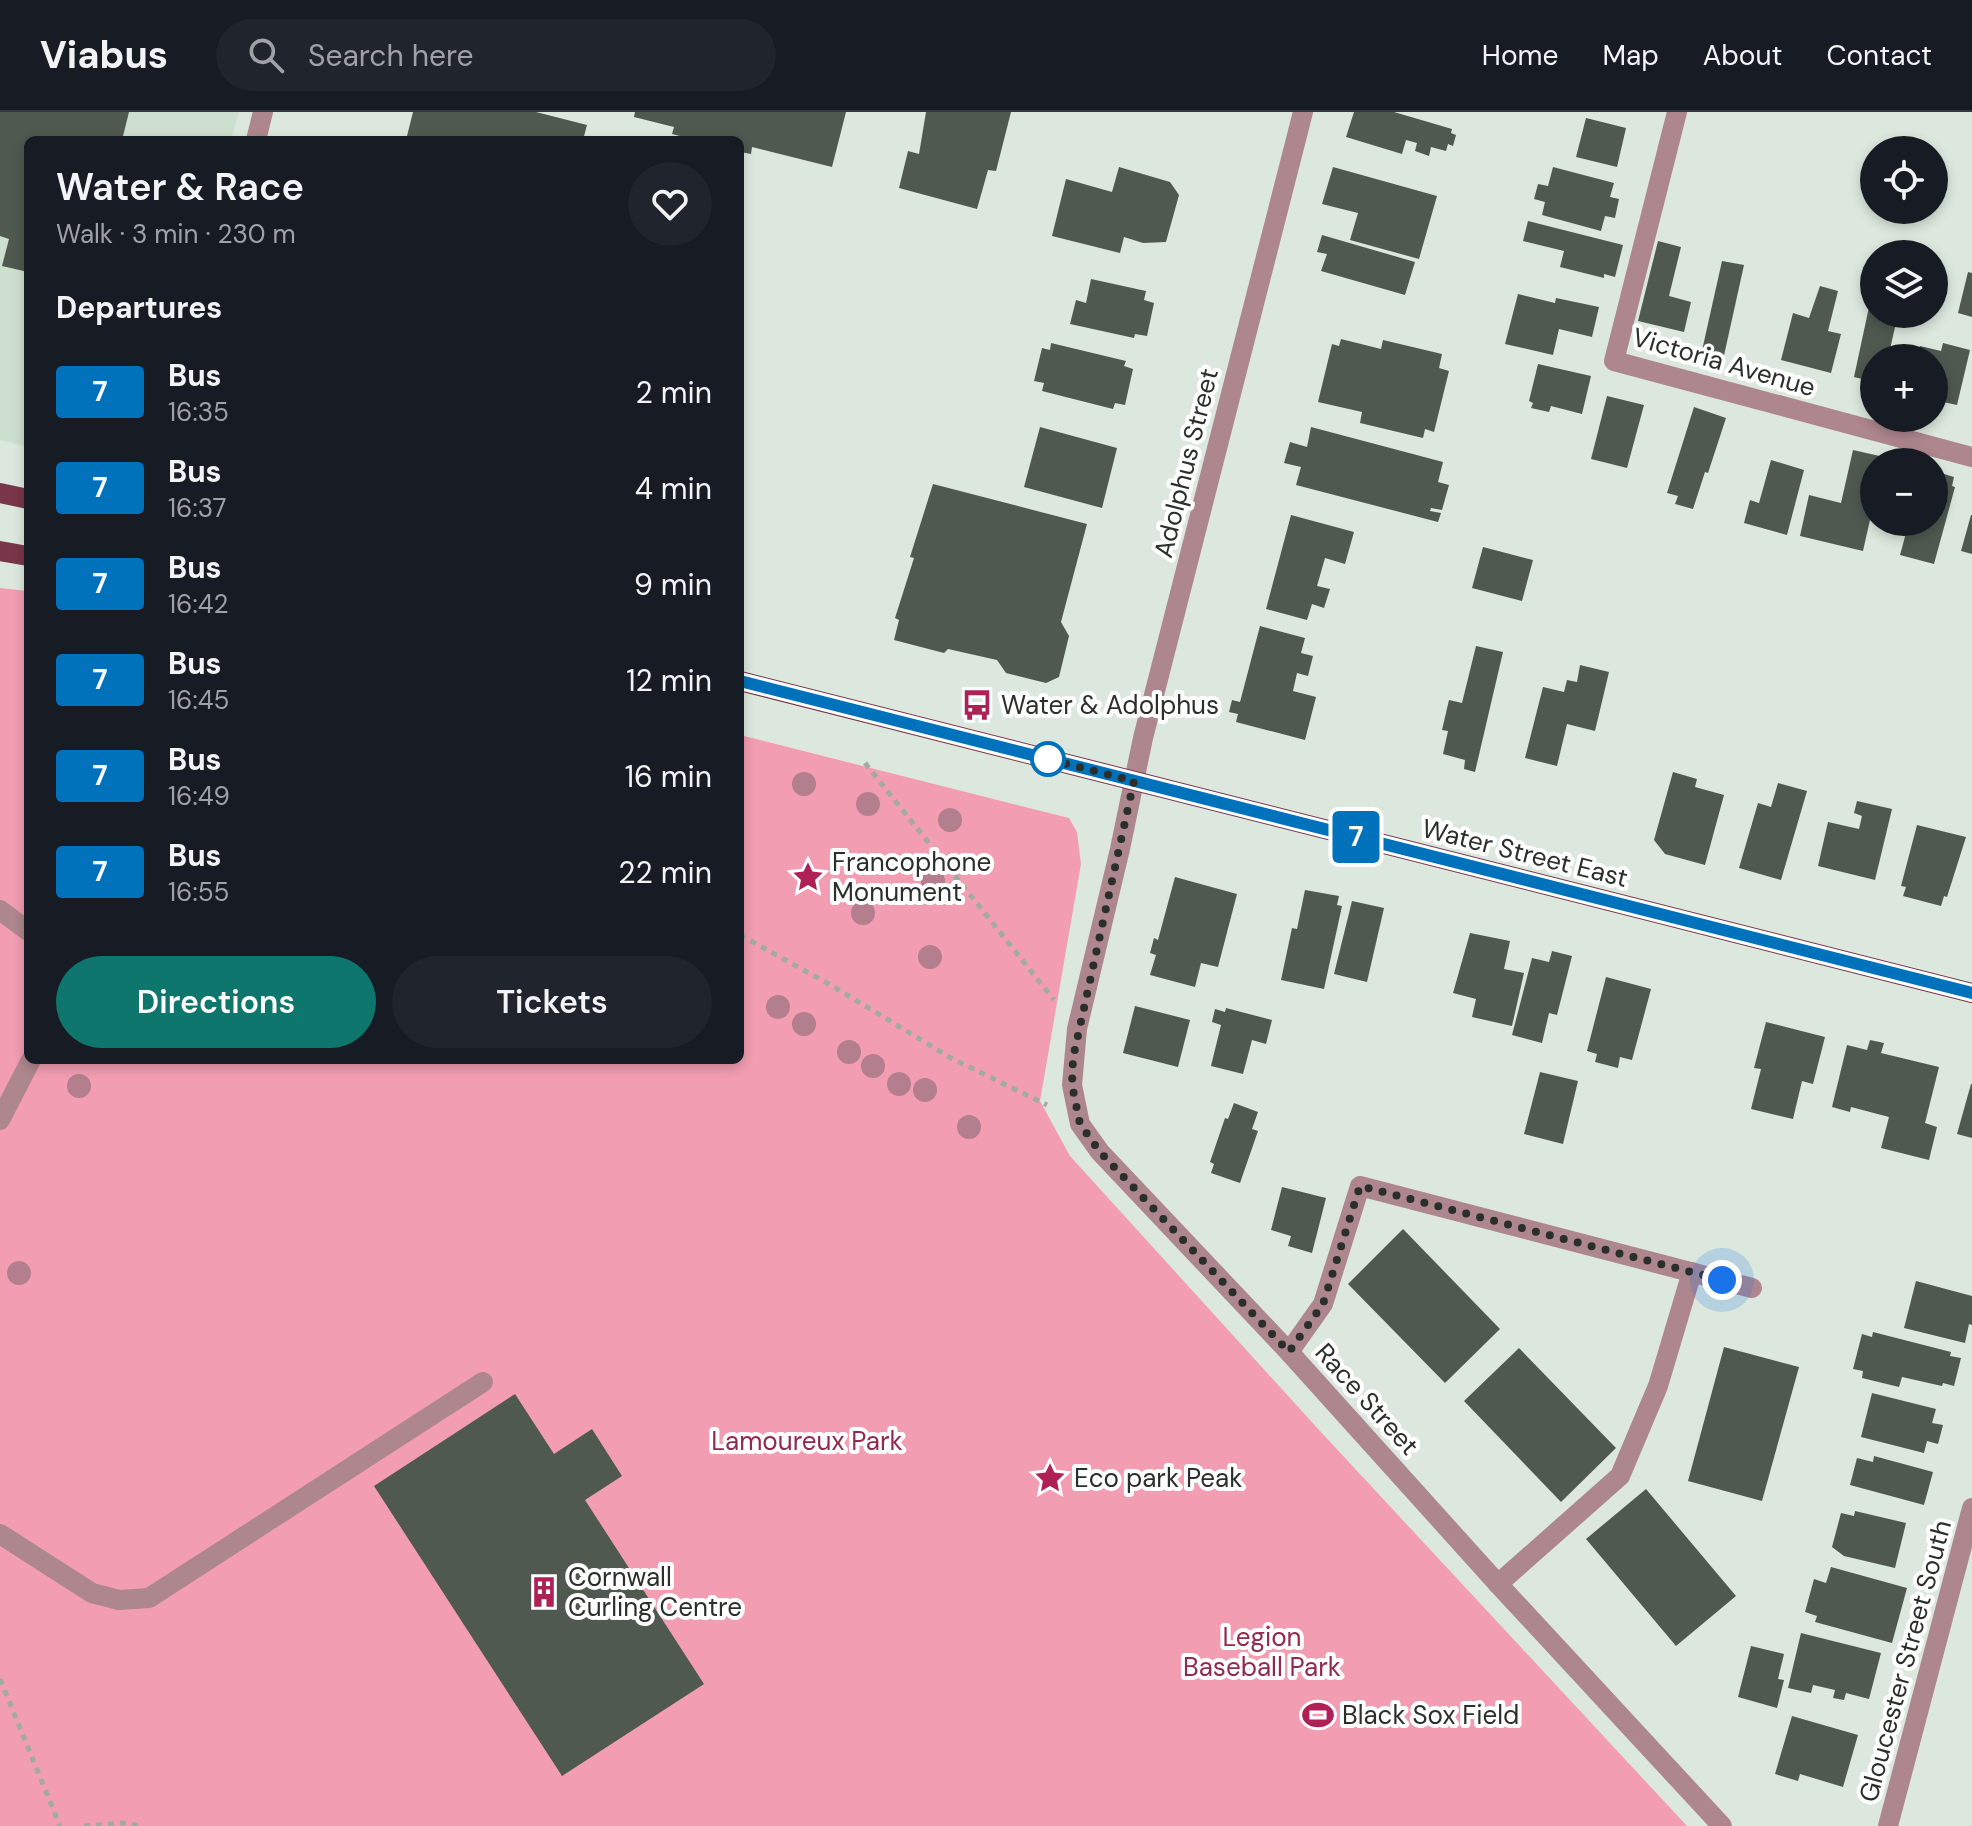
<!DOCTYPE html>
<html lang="en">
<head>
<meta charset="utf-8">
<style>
  :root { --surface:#171b24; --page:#20242c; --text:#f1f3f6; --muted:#9ea1a6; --line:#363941; --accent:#0f766e }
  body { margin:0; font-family:"DM Sans",sans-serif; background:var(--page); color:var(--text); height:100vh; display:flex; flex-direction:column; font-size:30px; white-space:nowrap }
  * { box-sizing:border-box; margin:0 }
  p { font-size:26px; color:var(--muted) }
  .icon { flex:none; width:44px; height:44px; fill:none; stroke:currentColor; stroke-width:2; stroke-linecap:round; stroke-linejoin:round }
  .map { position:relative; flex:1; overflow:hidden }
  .side { position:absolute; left:24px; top:24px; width:720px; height:928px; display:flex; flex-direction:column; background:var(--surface); border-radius:12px; box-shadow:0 4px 12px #0003 }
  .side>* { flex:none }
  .badge { padding:0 16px; border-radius:6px; font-size:28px; line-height:52px }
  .buttons { position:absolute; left:1860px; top:24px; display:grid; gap:16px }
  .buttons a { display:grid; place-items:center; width:88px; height:88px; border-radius:50%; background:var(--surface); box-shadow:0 4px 12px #0003; font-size:40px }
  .you { position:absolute; width:40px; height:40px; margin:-20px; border:6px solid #fff; border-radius:50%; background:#1a73e8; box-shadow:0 0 0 12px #1a73e833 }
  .map>.badge { position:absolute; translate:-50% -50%; box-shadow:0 0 0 4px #fff }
  h2 { padding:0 32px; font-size:30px; line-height:72px }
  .round { display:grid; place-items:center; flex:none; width:84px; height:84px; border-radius:42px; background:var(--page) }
  .overview { display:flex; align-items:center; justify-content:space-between; height:136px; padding:0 32px }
  h1 { font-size:38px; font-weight:600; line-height:60px }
  .button { display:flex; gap:16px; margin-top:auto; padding:16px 32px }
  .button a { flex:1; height:92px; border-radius:48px; background:var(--accent); color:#fff; font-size:32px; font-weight:600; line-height:92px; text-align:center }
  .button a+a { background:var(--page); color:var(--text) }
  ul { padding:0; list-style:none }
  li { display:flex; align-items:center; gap:24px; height:96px; padding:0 32px }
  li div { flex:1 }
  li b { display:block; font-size:30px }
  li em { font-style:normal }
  li .badge { min-width:88px; font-weight:700; text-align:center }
  header { display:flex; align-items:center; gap:48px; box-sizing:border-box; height:112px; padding:0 40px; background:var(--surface); border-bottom:2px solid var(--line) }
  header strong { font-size:38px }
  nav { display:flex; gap:44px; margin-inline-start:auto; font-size:28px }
  .search { width:560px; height:72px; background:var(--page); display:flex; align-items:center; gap:20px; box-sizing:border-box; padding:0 28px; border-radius:44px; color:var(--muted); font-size:30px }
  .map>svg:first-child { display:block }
</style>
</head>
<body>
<header>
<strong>Viabus</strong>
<div class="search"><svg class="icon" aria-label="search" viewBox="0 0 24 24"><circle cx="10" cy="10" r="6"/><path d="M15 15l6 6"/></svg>Search here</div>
<nav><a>Home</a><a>Map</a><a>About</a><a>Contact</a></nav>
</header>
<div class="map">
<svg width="1972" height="1714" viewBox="0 0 1972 1714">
  <rect width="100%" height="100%" fill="#dce8de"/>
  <!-- built -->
  <path fill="#cddfce" d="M0,0h239l-8,28h-203v307l-28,-7z"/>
  <!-- green -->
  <path fill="#f29db1" d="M0,476l28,3v469h712v-325l329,83 8,14 4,32 -41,237 30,55 250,275 367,395h-1687z"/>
  <!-- building -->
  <g fill="#4f5950">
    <path d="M0,0h129l-7,28h-94v132l-26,-6 7,-27 -9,-3z"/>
    <path d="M413,0h123l51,13 -4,15h-177z"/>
    <path d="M635,0h211l-14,55 -80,-20 -1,7 -11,-2v-12h-44l-24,-6 2,-7 -40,-10z"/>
    <path d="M926,0h85l-15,59 -8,-1 -11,39 -78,-21 9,-37 11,3z"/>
    <path d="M1354,0h40l58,17 -1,4 5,2 -3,11 -5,-2 -2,7 -15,-4 -2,9 -14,-5 2,-8 -11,-3 -4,14 -56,-17z"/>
    <path d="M1586,6l40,10 -9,39 -41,-10z"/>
    <path d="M1119,55l51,15 9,13 -13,47 -23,1 -19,-6 -4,16 -68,-17 14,-57 46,13z"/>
    <path d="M1333,55l104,29 -18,63 -69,-19 8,-27 -36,-9z"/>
    <path d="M1553,55l61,16 -4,14 9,2 -4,19 -10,-2 -4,15 -59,-16 3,-13 -11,-3 4,-15 10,2z"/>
    <path d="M1528,109l95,24 -8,32 -11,-3v4l-44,-11 4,-16 -41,-10z"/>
    <path d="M1322,123l93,27 -10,33 -84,-24 6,-17 -10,-2z"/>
    <path d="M1658,129l23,6 -12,49 22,6 -7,30 -46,-11z"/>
    <path d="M1722,149l22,4 -21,95 -22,-5z"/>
    <path d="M1968,160l4,1v44l-14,-4z"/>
    <path d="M1091,167l55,12 -2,9 10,3 -7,33 -12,-2 -1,4 -64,-14 6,-24 10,3z"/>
    <path d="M1820,174l18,5 -10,40 13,3 -10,39 -50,-13 12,-47 16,5z"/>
    <path d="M1518,182l37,9 1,-5 43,9 -7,30 -33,-8 -6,26 -48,-11z"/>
    <path d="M1869,195l5,1v6h24l-10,44h-14v24l-20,-5z"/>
    <path d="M1341,227l40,10 2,-9 59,14 -3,14 10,3 -15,61 -9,-3 -2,9 -63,-15 2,-11 -44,-10 14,-58 7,2z"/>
    <path d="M1051,231l75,18 -2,5 9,3 -8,36 -10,-2 -2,6 -71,-18 2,-8 -10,-2 8,-33 8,2z"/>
    <path d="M1943,231l27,7 -13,55 -23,-5v-42h-17l3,-12 21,5z"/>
    <path d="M1538,252l53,12 -9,38 -31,-8 -2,6 -18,-4 2,-5 -4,-2z"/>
    <path d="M1607,284l37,9 -17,63 -36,-9z"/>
    <path d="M1694,295l32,11 -18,55 -3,-1 -12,37 -18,-5 3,-8 -11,-3z"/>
    <path d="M1040,315l77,21 -15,60 -78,-21z"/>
    <path d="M1311,315l132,35 -5,20 11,3 -7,25 -11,-2 -1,3 11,2 -3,9 -142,-37 5,-18 -17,-4 6,-21 17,5z"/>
    <path d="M1853,338l31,7 -1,5h-9v40l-11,49 -63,-15 9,-41 32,8z"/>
    <path d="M1771,348l33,10 -17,65 -43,-12 6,-23 9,3z"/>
    <path d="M1934,359l20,6 -2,9 3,1 -21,77 -34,-9 9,-33h25z"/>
    <path d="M933,372l154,40 -26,98 8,14 -10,41 -13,6 -40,-10 -9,-13 -49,-11 -4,4 -50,-13 5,-20 -4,-2 19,-60 -4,-1z"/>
    <path d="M1291,403l63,17 -9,32 -20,-6 -8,28 13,3 -6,19 -12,-4 -5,16 -41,-11z"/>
    <path d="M1971,403h1v39l-11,-3z"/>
    <path d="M1483,435l50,13 -11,41 -50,-13z"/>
    <path d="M1260,514l45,12 -4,15 12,3 -5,20 -11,-3 -4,18 23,6 -11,43 -69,-18 2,-8 -9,-2 3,-12 8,2z"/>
    <path d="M1476,534l27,6 -28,120 -11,-3 1,-9 -22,-6 5,-23 -6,-1 7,-30 13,3z"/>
    <path d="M1580,553l29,7 -14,59 -28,-7 -10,42 -32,-8 18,-71 21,5 3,-12 10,2z"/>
    <path d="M1673,660l24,7 -2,8 29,8 -19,70 -40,-11 -11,-14z"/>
    <path d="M1778,671l29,8 -26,89 -42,-12 19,-65 13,4z"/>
    <path d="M1857,689l35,8 -17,71 -57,-14 10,-44 31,7 3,-13 -8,-3z"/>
    <path d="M1917,713l49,12 -19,60 -3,-1 -3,10 -38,-10 3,-9 -5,-1z"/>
    <path d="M1175,765l62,17 -19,73 -17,-4 -6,24 -45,-12 6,-20 -6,-2 4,-15 4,2z"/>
    <path d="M1305,778l34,6 -2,9 5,1 -18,83 -43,-9 11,-52 5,1z"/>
    <path d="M1352,789l32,7 -17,74 -33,-8z"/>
    <path d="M1470,821l40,8 -6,28 20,4 -12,53 -40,-9 4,-18 -23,-6z"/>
    <path d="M1552,839l20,5 -15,59 -8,-2 -7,30 -30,-8 20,-77 17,4z"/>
    <path d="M1606,865l45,12 -19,71 -12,-3 -2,11 -23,-6 2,-8 -10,-3z"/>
    <path d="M1135,894l55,14 -12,47 -55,-14z"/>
    <path d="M1226,896l46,12 -6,24 -14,-4 -9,34 -32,-8 10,-41 -9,-3 3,-13 10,3z"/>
    <path d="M1766,910l59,15 -12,47 -11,-3 -9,38 -42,-10 10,-40 -7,-1z"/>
    <path d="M1870,928l14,3 -3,10 58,14 -14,56 12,4 -8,33 -48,-12 8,-31 -38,-10 -1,5 -18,-5 15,-62 20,5z"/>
    <path d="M1540,960l38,9 -15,63 -39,-10z"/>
    <path d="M1971,972h1v54l-15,-4z"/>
    <path d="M1234,991l24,9 -6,17 6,2 -18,52 -29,-10 3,-9 -4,-2 15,-44 3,1z"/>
    <path d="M1282,1075l44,11 -14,55 -24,-7 3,-10 -20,-6z"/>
    <path d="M1403,1117l97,100 -55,54 -97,-99z"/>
    <path d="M1916,1169l56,15v29l-3,-1 -4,19 -61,-15z"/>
    <path d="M1873,1220l78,20 -1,4 11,2 -7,28 -11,-3 -1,3 -40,-9 -3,10 -37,-9 1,-7 -10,-2 9,-35 10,3z"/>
    <path d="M1724,1235l75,20 -37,134 -74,-20z"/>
    <path d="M1519,1236l97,100 -55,54 -97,-101z"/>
    <path d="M1872,1281l64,16 -4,14 11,2 -5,19 -11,-3 -3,12 -63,-16z"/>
    <path d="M515,1282l39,60 38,-25 30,47 -37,24 119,184 -142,92 -188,-290z"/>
    <path d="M1874,1344l59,16 -9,33 -74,-20 7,-27 16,4z"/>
    <path d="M1646,1377l90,107 -60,50 -90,-107z"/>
    <path d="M1855,1399l51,12 -11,45 -51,-12 -12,-9 9,-34 13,3z"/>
    <path d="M1831,1455l76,21 -15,55 -77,-21 2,-6 -12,-4 9,-33 12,4z"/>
    <path d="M1801,1521l80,20 -12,46 -23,-6 -2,7 -11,-2 2,-8 -22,-5 -2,8 -23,-5z"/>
    <path d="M1751,1534l33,8 -6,25 6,1 -7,28 -39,-11z"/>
    <path d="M1792,1604l66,19 -15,52 -43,-13 -2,7 -23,-7z"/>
  </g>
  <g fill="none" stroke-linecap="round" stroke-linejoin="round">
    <!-- path -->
    <g stroke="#a2aba3" stroke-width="5" stroke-dasharray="6 6" stroke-linecap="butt">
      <path d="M865,651l189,237"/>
      <path d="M740,823l89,49 122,74 96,47"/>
      <path d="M0,1567l60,147"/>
      <path d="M84,1714l39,-3 17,3"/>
    </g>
    <!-- minor -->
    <g stroke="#ae868e" stroke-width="20">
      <path d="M1303,0l-160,626 -23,111 -43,180 -5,56 8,39 20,28 189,200 209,232 224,242"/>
      <path d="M1677,0l-63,249 358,96"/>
      <path d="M256,28l7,-28"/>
      <path d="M0,798l28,21"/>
      <path d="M0,1008l31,-60"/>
      <path d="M1289,1240l34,-48 37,-118 392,102"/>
      <path d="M0,1422l92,59 27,7 30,-2 334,-216"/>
      <path d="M1498,1472l122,-108 38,-90 34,-114"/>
      <path d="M1888,1714l84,-318"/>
    </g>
    <!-- major -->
    <g stroke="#793649" stroke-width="20">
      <path d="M0,381l28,6"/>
      <path d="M0,439l28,5"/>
      <path d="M740,569l1232,312"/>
    </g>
  </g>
  <!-- trees -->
  <g fill="#b37f8e">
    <circle cx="804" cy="672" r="12"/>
    <circle cx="868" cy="692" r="12"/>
    <circle cx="950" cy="708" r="12"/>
    <circle cx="933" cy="769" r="12"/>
    <circle cx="863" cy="801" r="12"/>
    <circle cx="930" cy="845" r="12"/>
    <circle cx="778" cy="895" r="12"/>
    <circle cx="804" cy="912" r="12"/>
    <circle cx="849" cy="940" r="12"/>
    <circle cx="873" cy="954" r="12"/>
    <circle cx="899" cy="972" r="12"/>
    <circle cx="79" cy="974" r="12"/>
    <circle cx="925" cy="978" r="12"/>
    <circle cx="969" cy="1015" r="12"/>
    <circle cx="19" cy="1161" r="12"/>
  </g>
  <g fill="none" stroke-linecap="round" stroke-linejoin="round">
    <defs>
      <path id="line" d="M740,569l1232,312"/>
    </defs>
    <!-- line casing -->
    <use href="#line" stroke="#fff" stroke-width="18"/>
    <!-- line -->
    <use href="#line" stroke="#0072bc" stroke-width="12"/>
    <!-- walk -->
    <path stroke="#2b2f2b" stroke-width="8" stroke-dasharray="0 14.4" d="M1048,647l-5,-1 91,23 -61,277 -1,27 8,39 20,28 189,200 34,-48 37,-118 362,94"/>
  </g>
  <!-- icons -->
  <defs>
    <symbol id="bus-bare" viewBox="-9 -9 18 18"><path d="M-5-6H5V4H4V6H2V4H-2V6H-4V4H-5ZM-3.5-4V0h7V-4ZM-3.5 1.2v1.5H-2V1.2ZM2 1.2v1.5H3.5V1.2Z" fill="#af2057" stroke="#fff" stroke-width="2.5" paint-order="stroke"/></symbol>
    <symbol id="sight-bare" viewBox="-9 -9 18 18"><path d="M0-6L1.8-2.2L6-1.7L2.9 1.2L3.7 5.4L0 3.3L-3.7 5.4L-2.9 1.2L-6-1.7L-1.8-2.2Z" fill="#af2057" stroke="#fff" stroke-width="2.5" paint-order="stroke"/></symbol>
    <symbol id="building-bare" viewBox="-9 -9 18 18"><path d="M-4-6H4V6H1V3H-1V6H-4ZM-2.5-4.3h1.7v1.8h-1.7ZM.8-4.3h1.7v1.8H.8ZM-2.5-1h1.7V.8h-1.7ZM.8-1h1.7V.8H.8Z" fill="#af2057" stroke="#fff" stroke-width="2.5" paint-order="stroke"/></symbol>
    <symbol id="stadium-bare" viewBox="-9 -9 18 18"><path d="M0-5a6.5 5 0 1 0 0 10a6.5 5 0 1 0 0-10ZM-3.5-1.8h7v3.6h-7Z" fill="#af2057" stroke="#fff" stroke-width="2.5" paint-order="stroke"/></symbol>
  </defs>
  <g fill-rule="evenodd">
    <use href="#bus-bare" x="955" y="571" width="44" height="44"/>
    <use href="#sight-bare" x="786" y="743" width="44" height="44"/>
    <use href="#sight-bare" x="1028" y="1344" width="44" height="44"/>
    <use href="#building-bare" x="522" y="1458" width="44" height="44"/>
    <use href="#stadium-bare" x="1296" y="1581" width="44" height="44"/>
  </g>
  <!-- markers -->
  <circle fill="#fff" stroke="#0072bc" stroke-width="4" cx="1048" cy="647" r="16"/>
  <g text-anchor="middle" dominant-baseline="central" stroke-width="8" stroke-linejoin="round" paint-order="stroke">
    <!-- street labels -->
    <g font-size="26" fill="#2b2f2b" stroke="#fff">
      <text transform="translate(1724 250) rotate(16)">Victoria Avenue</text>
      <text transform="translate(1186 351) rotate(-76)">Adolphus Street</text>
      <text transform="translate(1525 741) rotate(14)">Water Street East</text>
      <text transform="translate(1367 1287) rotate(48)">Race Street</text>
      <text transform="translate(1905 1549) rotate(-75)">Gloucester Street South</text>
    </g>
    <!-- poi labels -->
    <g font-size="26" fill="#2b2f2b" stroke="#fff" text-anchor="start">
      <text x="1001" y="593">Water &amp; Adolphus</text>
      <text x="832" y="750">Francophone<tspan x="832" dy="30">Monument</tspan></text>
      <text x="1074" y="1366">Eco park Peak</text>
      <text x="568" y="1465">Cornwall<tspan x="568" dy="30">Curling Centre</tspan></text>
      <text x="1342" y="1603">Black Sox Field</text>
    </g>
    <!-- park labels -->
    <g font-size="26" fill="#92294c" stroke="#fff">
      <text x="807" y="1329">Lamoureux Park</text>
      <text x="1262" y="1525">Legion<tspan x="1262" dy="30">Baseball Park</tspan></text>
    </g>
  </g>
</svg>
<div class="buttons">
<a><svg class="icon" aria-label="locate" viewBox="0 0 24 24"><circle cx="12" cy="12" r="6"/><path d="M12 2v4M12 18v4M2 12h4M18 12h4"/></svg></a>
<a><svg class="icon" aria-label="layers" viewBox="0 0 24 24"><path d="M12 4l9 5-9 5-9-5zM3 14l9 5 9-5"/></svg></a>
<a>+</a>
<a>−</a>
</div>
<div class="you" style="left:1722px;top:1168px"></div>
<b class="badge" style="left:1356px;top:725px;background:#0072bc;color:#fff">7</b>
<section class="side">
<div class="overview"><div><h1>Water &amp; Race</h1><p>Walk · 3 min · 230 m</p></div><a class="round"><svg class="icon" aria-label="heart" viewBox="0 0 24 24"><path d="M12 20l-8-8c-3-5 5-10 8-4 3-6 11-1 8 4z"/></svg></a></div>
<h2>Departures</h2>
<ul>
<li><span class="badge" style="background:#0072bc;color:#fff">7</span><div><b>Bus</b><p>16:35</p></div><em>2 min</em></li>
<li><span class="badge" style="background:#0072bc;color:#fff">7</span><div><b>Bus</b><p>16:37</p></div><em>4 min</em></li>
<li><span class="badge" style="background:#0072bc;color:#fff">7</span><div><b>Bus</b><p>16:42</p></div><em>9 min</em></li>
<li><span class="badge" style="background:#0072bc;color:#fff">7</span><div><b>Bus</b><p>16:45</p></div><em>12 min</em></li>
<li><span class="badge" style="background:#0072bc;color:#fff">7</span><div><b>Bus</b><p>16:49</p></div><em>16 min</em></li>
<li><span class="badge" style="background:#0072bc;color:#fff">7</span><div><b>Bus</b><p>16:55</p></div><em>22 min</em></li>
</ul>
<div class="button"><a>Directions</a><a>Tickets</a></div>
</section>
</div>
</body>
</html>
